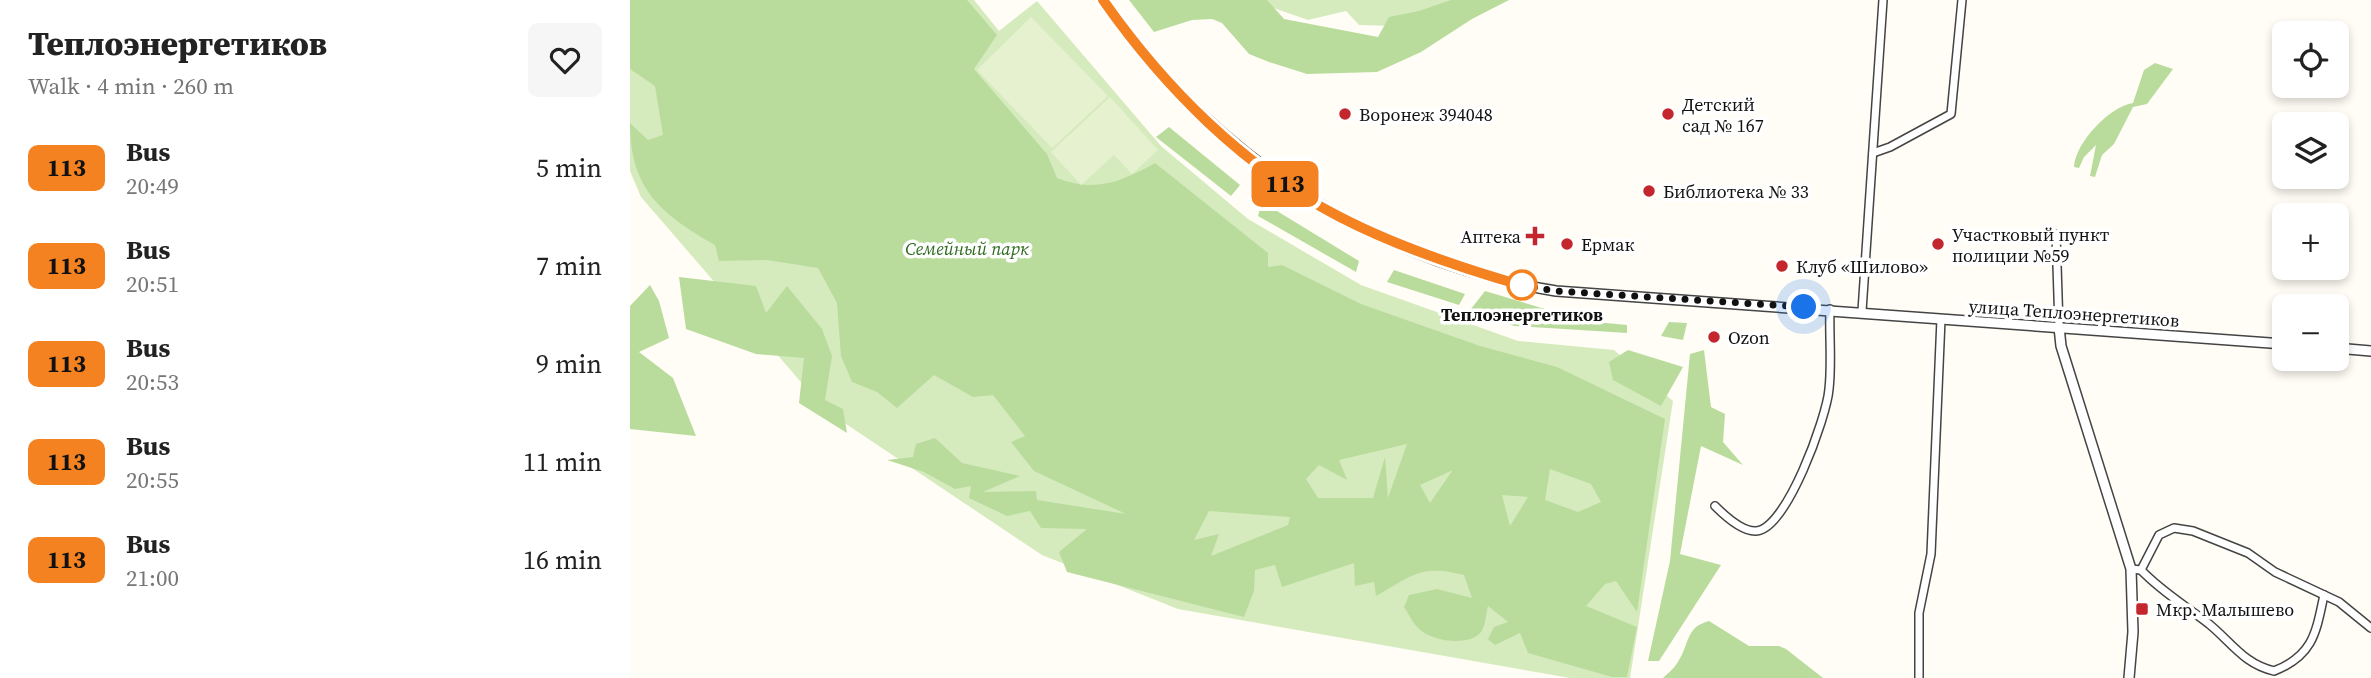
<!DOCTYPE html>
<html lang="en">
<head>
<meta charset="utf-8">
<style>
  :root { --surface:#fff; --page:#f6f6f6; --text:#222; --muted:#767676 }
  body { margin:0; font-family:"Source Serif 4",serif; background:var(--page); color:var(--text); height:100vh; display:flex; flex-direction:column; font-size:26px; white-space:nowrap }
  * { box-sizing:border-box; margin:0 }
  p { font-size:23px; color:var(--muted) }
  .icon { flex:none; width:38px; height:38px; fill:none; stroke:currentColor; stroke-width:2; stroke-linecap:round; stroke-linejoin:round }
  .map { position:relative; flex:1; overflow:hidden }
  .drawer { display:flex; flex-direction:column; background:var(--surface); width:630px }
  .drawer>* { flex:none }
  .badge { padding:0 14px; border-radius:10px; font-size:24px; line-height:46px }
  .fabs { position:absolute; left:1642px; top:21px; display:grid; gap:14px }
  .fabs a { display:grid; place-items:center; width:77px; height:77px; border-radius:10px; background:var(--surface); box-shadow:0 4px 10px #0003; font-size:35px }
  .you { position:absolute; width:35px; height:35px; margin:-18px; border:5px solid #fff; border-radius:50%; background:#1a73e8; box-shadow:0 0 0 10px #1a73e833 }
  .map>.badge { position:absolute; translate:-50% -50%; box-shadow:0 0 0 4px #fff }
  .round { display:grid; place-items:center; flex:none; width:74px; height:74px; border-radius:10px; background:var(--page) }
  .headline { display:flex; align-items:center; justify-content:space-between; height:119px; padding:0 28px }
  h1 { font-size:33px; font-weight:800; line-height:52px }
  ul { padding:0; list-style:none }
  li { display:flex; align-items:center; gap:21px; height:98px; padding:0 28px }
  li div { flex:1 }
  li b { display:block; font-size:26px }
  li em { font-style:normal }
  li .badge { min-width:77px; font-weight:700; text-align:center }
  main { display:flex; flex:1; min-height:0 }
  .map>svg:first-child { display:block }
</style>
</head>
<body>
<main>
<section class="drawer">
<div class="headline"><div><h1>Теплоэнергетиков</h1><p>Walk · 4 min · 260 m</p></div><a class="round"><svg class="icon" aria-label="heart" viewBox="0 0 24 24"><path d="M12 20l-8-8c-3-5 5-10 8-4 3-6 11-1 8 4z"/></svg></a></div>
<ul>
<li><span class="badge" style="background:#f58220;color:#111">113</span><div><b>Bus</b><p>20:49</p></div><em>5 min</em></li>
<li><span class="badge" style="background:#f58220;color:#111">113</span><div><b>Bus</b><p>20:51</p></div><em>7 min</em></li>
<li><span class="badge" style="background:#f58220;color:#111">113</span><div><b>Bus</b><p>20:53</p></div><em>9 min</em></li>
<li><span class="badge" style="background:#f58220;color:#111">113</span><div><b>Bus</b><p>20:55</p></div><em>11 min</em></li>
<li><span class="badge" style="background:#f58220;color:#111">113</span><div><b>Bus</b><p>21:00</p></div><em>16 min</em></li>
</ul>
</section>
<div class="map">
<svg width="1741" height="678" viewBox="0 0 1741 678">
  <rect width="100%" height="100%" fill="#fffdf5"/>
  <!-- green -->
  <g fill="#d5ebbd">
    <path d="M0,0h344l25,31 38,-30 124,145 87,73 113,66 157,56 96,9 59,51 -43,277h-60l-392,-69 -136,-54 -217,-145 -184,-213 -11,-26z"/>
    <path d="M621,0h213l-72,26 -33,-1 -13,-14 -38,9z"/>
  </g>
  <!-- forest -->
  <g fill="#b9dc9c" fill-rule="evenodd">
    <path d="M0,0h337l30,35 -23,34 73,85 10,24c38,15 64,4 98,-15l113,90v14l14,-2 79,39 119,42 77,21 108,52 -28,193 -21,-31 -11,3 -19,22 51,21 -10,50h-15l-84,-24 -8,-20 -25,12 -7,-6 6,-12 14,-5 -20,-16c-2,7 -2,19 -7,26 -12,15 -48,9 -61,-2 -7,-6 -11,-16 -16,-23l5,-12 28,-6 35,9 -8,-23c-43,-11 -51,0 -88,21l-2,-14 -19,4 -1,-23 -72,24 -7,-22 -20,5 -1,21 -10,26 -177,-45 -8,-20 28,-23 -46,-1 -11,-17 -23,5 -38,-18 2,-12 -16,3 -31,-17 -37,-12 26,-3 3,-13 19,-6 27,25 58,13 -37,16 53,-1 1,9 89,14 -92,-43 -23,-29 14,-6 -32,-41 -20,2 -39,-22 -37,33 -20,-16 -25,-10 -11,-26 -4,-53 -19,-35 -51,-8 -48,1 -4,-16c-54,-31 -85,-56 -85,-122l18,17 15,-5 -8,-49 -25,-17zM777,444l-19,54 -3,-41 -12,41h-55l-12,-19 13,-14 28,15 -8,-20zM920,469l41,15 10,18 -23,10 -33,-12zM821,471h1l-22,32 -10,-18zM872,495l26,2 -18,29zM579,511l81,6 -2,8 -77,31 8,-22 -25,6z"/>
    <path d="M499,0h138l17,19 94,18 11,-20 30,-6 32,-11h58l-37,19 -51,33 -44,20 -70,2 -38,-12 -20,-8 -27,-31 -10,-4 -20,1 -38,12z"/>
    <path d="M1525,63l18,6 -26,35 -14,3 -19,37 -12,11 -7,22 -5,-1 6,-31 -12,12 -5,11 -5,-1c1,-24 36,-61 59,-64l11,-33z"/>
    <path d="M539,127l71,58 -9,11 -75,-59z"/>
    <path d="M632,202l97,59 -3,11 -98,-56z"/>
    <path d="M764,270l71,24 -6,11 -72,-23z"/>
    <path d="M49,277l77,9 10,27 21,-27 35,43 10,27 -7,44 18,9 4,24 -48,-30 5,-45 -48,-4 -70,-25z"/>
    <path d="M20,285l9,16 10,37 -30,14 34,26 23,58 -66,-7v-123z"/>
    <path d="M855,291l100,30 42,4v8l-113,-7 -43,-17z"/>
    <path d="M1039,322l18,1 -4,17 -22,-4z"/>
    <path d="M998,350l55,17 -22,39 -48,-26 -4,-18z"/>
    <path d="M1074,350l7,57 14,7 -2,28 20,23 -42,-19 -21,108 41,11 -62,96h-11l22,-100 20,-207z"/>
    <path d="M1079,621l40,25h30l7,3 37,29h-160c5,-5 13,-11 16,-18 11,-18 7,-33 30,-39z"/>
  </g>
  <!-- pitch -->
  <g fill="#e6f2cf">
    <path d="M401,17l77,79 -56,52 -75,-78z"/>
    <path d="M480,97l48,53 -26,24 -18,-19 -33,30 -30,-33z"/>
  </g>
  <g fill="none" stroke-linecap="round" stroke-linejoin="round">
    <defs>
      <g id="minor">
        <path d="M1243,153l17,-6 61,-33 11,-114"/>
        <path d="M1426,234l3,93"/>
        <path d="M1232,311l21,-311"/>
        <path d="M1085,506c9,9 26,25 40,25 31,1 72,-115 74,-142 3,-26 0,-54 1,-80"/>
        <path d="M1501,569l10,1 18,-35 15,-7 19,3 55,22 27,19 64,30 32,26"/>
        <path d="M1511,570c21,22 45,36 68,54 23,19 35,40 65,47 39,-15 42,-38 50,-76"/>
        <path d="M1289,678v-65l12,-59 10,-235"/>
      </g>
      <g id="tertiary">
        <path d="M473,0c107,152 267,262 453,291l728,53"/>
        <path d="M1429,327l2,19 70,223 2,63 -4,46"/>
        <path d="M1706,348l35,3"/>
      </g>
    </defs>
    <!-- minor casing -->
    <use href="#minor" stroke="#444" stroke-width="10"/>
    <!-- tertiary casing -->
    <use href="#tertiary" stroke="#444" stroke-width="12"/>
    <!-- minor -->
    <use href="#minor" stroke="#fff" stroke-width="7"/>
    <!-- tertiary -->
    <use href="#tertiary" stroke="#fff" stroke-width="9"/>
  </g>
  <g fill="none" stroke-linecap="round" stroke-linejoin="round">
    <defs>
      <path id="line" d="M473,0c61,87 141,168 237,217 58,30 121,51 184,69"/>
    </defs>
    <!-- line casing -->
    <use href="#line" stroke="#fff" stroke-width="16"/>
    <!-- line -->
    <use href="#line" stroke="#f58220" stroke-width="10"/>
    <!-- walk -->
    <path stroke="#111" stroke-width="7" stroke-dasharray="0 12.6" d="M892,285l34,6 248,16"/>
  </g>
  <!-- markers -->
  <g fill="#c4262e" stroke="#fff" stroke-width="2.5">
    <circle cx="715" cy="114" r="7"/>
    <circle cx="1038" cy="114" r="7"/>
    <circle cx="1019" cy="191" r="7"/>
    <path d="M901.5 225.5h7v7h7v7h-7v7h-7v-7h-7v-7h7z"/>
    <circle cx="937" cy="244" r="7"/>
    <circle cx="1308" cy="244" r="7"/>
    <circle cx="1152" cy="266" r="7"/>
    <circle cx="1084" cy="337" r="7"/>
    <rect x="1505" y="602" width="14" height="14" rx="3.5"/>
  </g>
  <circle fill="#fff" stroke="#f58220" stroke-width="3.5" cx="892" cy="285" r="14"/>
  <g text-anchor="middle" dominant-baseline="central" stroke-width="7" stroke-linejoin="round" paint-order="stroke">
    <!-- poi labels -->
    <g font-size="18" fill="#111" stroke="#fff" text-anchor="start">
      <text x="1052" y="104">Детский<tspan x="1052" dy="21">сад № 167</tspan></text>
      <text x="729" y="114">Воронеж 394048</text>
      <text x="1033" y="191">Библиотека № 33</text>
      <text x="1322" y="234">Участковый пункт<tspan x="1322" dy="21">полиции №59</tspan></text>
      <text x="891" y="236" text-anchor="end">Аптека</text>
      <text x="951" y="244">Ермак</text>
      <text x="1166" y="266">Клуб «Шилово»</text>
      <text x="1098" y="337">Ozon</text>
      <text x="1526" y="609">Мкр. Малышево</text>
    </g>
    <!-- park labels -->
    <g font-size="18" font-style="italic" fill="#2f6b1f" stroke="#fff">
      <text x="337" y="248">Семейный парк</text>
    </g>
    <!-- street labels -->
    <g font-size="18" fill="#111" stroke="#fff">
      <text transform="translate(1444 313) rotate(4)">улица Теплоэнергетиков</text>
    </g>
    <!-- stop labels -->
    <g font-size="18" font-weight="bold" fill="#111" stroke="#fff">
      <text x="892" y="314">Теплоэнергетиков</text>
    </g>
  </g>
</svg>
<div class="fabs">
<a><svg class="icon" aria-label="locate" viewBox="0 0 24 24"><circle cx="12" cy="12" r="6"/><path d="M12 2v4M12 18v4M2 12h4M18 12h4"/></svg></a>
<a><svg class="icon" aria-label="layers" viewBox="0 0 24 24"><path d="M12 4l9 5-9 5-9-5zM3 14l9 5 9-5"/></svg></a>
<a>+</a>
<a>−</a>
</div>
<div class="you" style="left:1174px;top:307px"></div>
<b class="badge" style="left:655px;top:184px;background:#f58220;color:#111">113</b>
</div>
</main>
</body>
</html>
